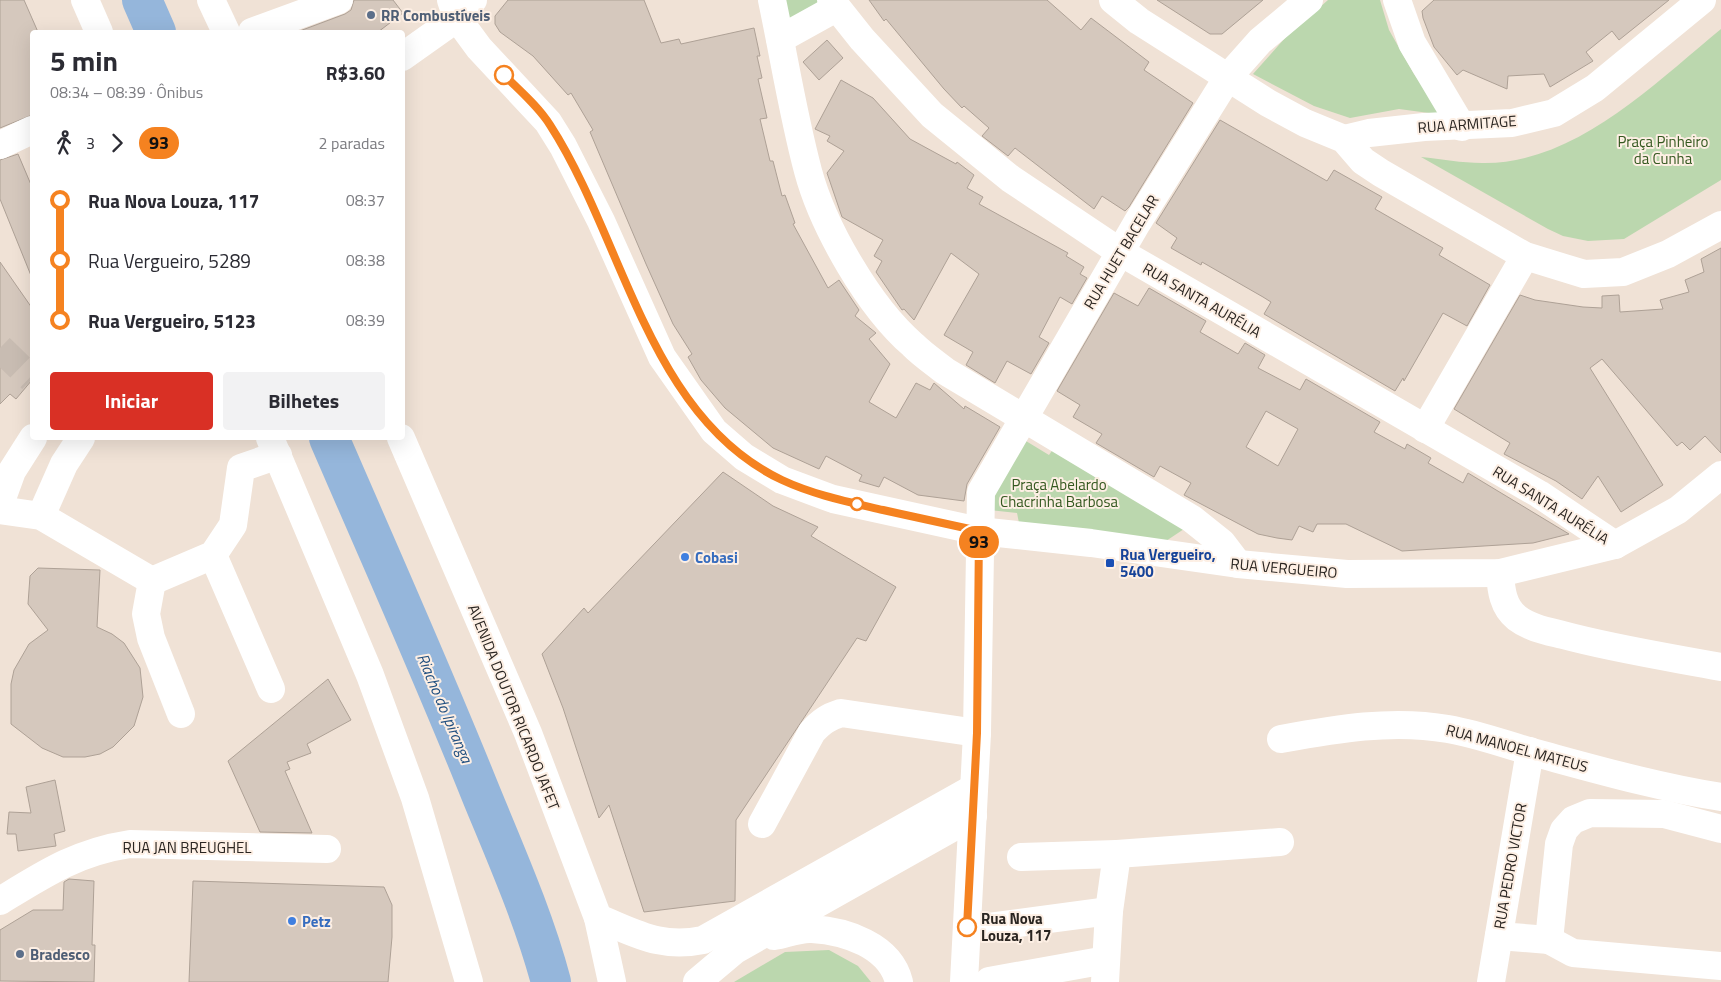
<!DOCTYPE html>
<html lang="pt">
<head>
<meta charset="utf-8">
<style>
  :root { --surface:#fff; --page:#f2f2f3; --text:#2b2b33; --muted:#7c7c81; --accent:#d93025 }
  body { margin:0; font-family:"Titillium Web",sans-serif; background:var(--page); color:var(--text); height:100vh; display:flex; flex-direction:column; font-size:19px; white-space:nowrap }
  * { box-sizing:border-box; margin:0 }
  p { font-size:16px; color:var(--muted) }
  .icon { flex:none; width:28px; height:28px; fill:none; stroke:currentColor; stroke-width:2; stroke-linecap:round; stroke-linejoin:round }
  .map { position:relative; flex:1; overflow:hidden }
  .sheet { position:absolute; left:30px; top:30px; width:375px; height:410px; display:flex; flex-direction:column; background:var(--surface); border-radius:5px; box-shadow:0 5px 20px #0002 }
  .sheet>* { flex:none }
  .badge { padding:0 10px; border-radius:16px; font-size:18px; line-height:32px }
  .map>.badge { position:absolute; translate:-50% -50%; box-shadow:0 0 0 2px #fff }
  .legs { display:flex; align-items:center; gap:8px; height:55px; padding:0 20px; font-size:16px }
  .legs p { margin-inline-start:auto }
  .overview { display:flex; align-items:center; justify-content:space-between; height:85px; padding:0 20px }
  h1 { font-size:28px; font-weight:700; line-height:38px }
  .action { display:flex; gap:10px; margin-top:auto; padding:10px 20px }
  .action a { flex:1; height:58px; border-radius:5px; background:var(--accent); color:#fff; font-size:20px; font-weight:700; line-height:58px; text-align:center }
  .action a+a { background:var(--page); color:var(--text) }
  ul { padding:0 20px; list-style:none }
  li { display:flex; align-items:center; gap:18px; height:60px; font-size:19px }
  li i { display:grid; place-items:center; width:8px; height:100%; margin:0 6px; background:currentColor }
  li i::after { content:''; width:12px; height:12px; margin:-6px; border:4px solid; border-radius:50%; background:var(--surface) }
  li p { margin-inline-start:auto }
  li:first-child i { background:linear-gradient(#0000 50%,currentColor 0) }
  li:last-child i { background:linear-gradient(currentColor 50%,#0000 0) }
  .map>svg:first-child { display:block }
</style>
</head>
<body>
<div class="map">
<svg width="1721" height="982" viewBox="0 0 1721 982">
  <rect width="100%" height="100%" fill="#f0e2d6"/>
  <!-- green -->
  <g fill="#bbd7ae">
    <path d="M782,0h40l-34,25z"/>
    <path d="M1328,0h52l9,30 25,44 30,41 -45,-6 -49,9 -36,-12 -61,-32 32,-36z"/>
    <path d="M1721,29v151l-97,59 -36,2 -25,-5 -15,-7 -127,-72c20,2 41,6 61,6 92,2 173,-80 239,-134z"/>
    <path d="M1021,438l28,17 7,-10 131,82 -27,18 -140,-17 -3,-15 -37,-4z"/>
    <path d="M829,950l29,16 13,16h-137l51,-30z"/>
  </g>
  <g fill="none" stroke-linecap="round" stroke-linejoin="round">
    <!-- river -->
    <g stroke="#95b6db" stroke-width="40">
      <path d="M142,0l14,32"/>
      <path d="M329,438c51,118 104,236 152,356 25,61 53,124 70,188"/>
    </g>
  </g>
  <!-- building -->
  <g fill="#d5c8bd" stroke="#aea196" fill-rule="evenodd">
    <path d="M0,0h24l14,32h-6v83l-32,13z"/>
    <path d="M354,0h39l10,13 -25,19h-81l48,-18 6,-4z"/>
    <path d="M508,0h136l17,43 18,-4 2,5 73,-16 6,28h-3l5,22 -4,1 9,39 -7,1 10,42h3l9,35 3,-1 10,28 -2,1 35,64 11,-8 20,30 -4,6 21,17 -7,6 21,25 -21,38 27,16 20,-35 14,7 4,-7 30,26 1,-3 35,21 -33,57 -3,17 -46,-6 -34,-18 -5,10 -20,-6 3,-6 -36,-19 -7,13 -46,-21 -48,-40 -24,-28 -13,-23 4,-3 -19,-30 -27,-60 -56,-132 3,-2 -22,-37 -3,2 -35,-39 -33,-24 -5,-8v-8z"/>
    <path d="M869,0h178l34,30 10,-12 58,44 -5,8 49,33 -64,104 -4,4 -23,-15 -8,13 -79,-61 -7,8 -26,-20 7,-8 -25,-22 -2,2 -18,-19 -58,-70 -2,2z"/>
    <path d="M1157,0h106l-41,34h-12z"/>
    <path d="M1434,0h235l-50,40 -7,-9 -26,21 7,9 -43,26 -6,-13 -36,2 -1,13 -44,-19 -6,5 -23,-28 -11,-29 -1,-7z"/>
    <path d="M827,40l16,18 -24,22 -16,-18z"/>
    <path d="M841,80l32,18 37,41 46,25 1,-2 17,13 -7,13 16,9 -4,7 89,49 -2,3 18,11 -4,7 7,4 -15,26 -12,-7 -21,40 10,6 -18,31 -24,-13 -12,22 -29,-18 7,-13 -29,-17 35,-61 -28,-21 -37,67 -10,-11 -2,1 -26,-38 6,-11 -8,-5 9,-16 -41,-23 -15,-44 17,-22 -17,-10 3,-5 -15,-7z"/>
    <path d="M1220,120l107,61 7,-11 48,27 -7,12 68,39 -4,7 51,30 -23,41 -24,-13 -39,68 -1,-3 -8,13 -131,-77 7,-12 -8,-5 -61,-35 -1,3 -30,-17 6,-10 -21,-15z"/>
    <path d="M18,154l14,33v91l-32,-79v-39z"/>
    <path d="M1721,248v205l-16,-17 -15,14 -8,-8 -5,4 -75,-87 -12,9 73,117 -42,27 -23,-36 -16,23 -26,-18 -52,-27 6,-11 -56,-34 66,-114 15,5 48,7 19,1v-12l17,-1 1,17 43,-3 -3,-9 29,-8 -4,-12 19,-8 -3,-13z"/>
    <path d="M0,262l32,46v72l-16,19 -6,-5 -10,10z"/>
    <path d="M1149,288l57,33 -6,11 38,22 7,-11 20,12 -7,13 42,22 6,-11 74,43 -6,10 31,17 2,-5 24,14 -3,5 35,20 5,-10 101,61 -36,9 -131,8 -56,-27h-29l-4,8 -14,-6 -7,14 -15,-2 -19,-4 -74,-39 7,-12 -31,-17 -6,11 -58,-34 6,-9 -29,-17 7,-12 -23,-14 57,-98 24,13zM1266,411l32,18 -20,37 -32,-19z"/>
    <path d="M723,472l50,34 45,21 -7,9 85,51 -30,54 -9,-3 -121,182 -1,81 -91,11 -35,-107 -10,13 -36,-110 -21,-54 42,-46 4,5z"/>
    <path d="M38,568l62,2 -3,57 15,7 12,9 16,25 3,29 -9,29 -21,21 -13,7 -15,3h-22l-21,-9 -31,-24v-40l3,-14 15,-26 19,-14 -20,-26 2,-28z"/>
    <path d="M328,679l23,41 -44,24 4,9 -24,9 3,7 -5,2 27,62 -52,-1 -32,-71z"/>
    <path d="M55,780l10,51 -11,3 2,12 -38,5 -2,-17h-9l2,-22 22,1 -5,-26z"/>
    <path d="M69,879l25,2 -2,64h3l-1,37 -94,-1v-51l33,-20h30l1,-28z"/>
    <path d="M193,881l191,6 8,18v32l-4,45h-199z"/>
  </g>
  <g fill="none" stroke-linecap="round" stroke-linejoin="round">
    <!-- minor-tunnel -->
    <path stroke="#c8bcb2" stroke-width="28" stroke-dasharray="28 14" stroke-linecap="butt" d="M0,348l32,31"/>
    <!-- minor -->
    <g stroke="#fff" stroke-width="28">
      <path d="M451,0l6,18 16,-18"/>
      <path d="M772,0c12,57 21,115 36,171 15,56 61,136 105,174 10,10 22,18 32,26l247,148 30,24 16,21"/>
      <path d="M831,0l31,39 70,76 79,64 109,73 419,242 76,51"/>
      <path d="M1113,0l26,21 129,82 37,20 39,16 19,22 18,12 144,83 59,18 39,-2 45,-18 53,-29"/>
      <path d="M1397,0l15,43 50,84"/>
      <path d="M252,32l87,-32"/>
      <path d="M780,39l56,-31"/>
      <path d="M1344,139l25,-6 55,-6 88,-4 42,-10 41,-25 107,-88"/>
      <path d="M0,145l32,-15"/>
      <path d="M1425,429l100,-173"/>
      <path d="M0,510l41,6 111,65 61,-26 20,-30 8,-57 37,-13"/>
      <path d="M41,516l23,-52 17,-26"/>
      <path d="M213,555l58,134"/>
      <path d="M1500,573c1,17 3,34 17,45 13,10 30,13 46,17 52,14 105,22 158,32"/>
      <path d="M152,581l-6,33 5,24 30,76"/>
      <path d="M1281,739c55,-10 111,-20 167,-10 29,5 56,15 84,23 63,17 125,35 189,45"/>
      <path d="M762,824l50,-92c9,-10 16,-15 29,-19l136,20"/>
      <path d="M1721,829l-57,-15 -74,-1 -17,7 -9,10 -5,14 -10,96 24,13 148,13"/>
      <path d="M1021,857l96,-3"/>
      <path d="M0,901c44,-27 77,-49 130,-57l197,5"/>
      <path d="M989,927l120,-16"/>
      <path d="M1499,936l50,4"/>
      <path d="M989,981l117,-21"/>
      <path d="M964,982l13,-249 4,-241 156,-269 91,-146 32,-36 49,-41"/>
      <path d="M1105,982l4,-71 8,-57 163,-12"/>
      <path d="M1491,982l39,-231"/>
    </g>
    <!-- major -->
    <g stroke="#fff" stroke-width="28">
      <path d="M85,0l14,32"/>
      <path d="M211,0l15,32"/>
      <path d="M402,57l55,-39 22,30 69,74 15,24 38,75 61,136 52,74 30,26 38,23 51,19 146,32 112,12 147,21 109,10 153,-1 115,-28 63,-35 43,-35"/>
      <path d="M270,438l100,237 45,123 54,184"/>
      <path d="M401,438l127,295 70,185 14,64"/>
      <path d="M0,504l12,-33 21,-33"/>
      <path d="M598,918c38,15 62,31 105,22l271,-152"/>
      <path d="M774,936c12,-2 26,-8 38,-7 33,2 78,16 87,53"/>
      <path d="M697,982l38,-32 238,-134"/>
    </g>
  </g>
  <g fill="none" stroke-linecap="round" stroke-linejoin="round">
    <defs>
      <path id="line-1" d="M504,75c16,16 34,31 46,50 74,114 98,292 232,355 32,15 67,22 101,30 32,7 64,14 96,21l-2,202 -10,194"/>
    </defs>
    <!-- line-1 casing -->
    <use href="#line-1" stroke="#fff" stroke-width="11"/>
    <!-- line-1 -->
    <use href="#line-1" stroke="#f58220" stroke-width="8"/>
  </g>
  <!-- markers -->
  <g fill="#5c6f8a" stroke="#fdefe4" stroke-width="2">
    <circle cx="371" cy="15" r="5"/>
    <circle cx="20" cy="954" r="5"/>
  </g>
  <g fill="#fff" stroke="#f58220" stroke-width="2.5">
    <circle cx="504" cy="75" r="9"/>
    <circle cx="857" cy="504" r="6"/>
    <circle cx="967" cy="927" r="9"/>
  </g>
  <g fill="#3f7fe0" stroke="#fdefe4" stroke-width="2">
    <circle cx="685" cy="557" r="5"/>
    <circle cx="292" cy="921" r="5"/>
  </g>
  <rect fill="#1a4fb4" stroke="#fdefe4" stroke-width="2" x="1105" y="558" width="10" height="10" rx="2.5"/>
  <g text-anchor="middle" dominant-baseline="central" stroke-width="4" stroke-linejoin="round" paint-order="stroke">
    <!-- service labels -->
    <g font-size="15" font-weight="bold" fill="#4e5e75" stroke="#fdefe4" text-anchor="start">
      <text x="381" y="15">RR Combustíveis</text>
      <text x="30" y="954">Bradesco</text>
    </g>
    <!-- street labels -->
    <g font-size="15" fill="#2a2521" stroke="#fdefe4">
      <text transform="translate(1467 124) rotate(-4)">RUA ARMITAGE</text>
      <text transform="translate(1121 252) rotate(-59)">RUA HUET BACELAR</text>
      <text transform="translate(1202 300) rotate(30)">RUA SANTA AURÉLIA</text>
      <text transform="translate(1551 505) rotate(32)">RUA SANTA AURÉLIA</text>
      <text transform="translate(1284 568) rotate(5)">RUA VERGUEIRO</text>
      <text transform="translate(514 707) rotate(68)">AVENIDA DOUTOR RICARDO JAFET</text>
      <text transform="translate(1517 748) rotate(15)">RUA MANOEL MATEUS</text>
      <text x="187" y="847">RUA JAN BREUGHEL</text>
      <text transform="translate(1510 866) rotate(-80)">RUA PEDRO VICTOR</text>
    </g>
    <!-- park labels -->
    <g font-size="15" fill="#34581f" stroke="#fdefe4">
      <text x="1663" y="141">Praça Pinheiro<tspan x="1663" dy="17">da Cunha</tspan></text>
      <text x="1059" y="484">Praça Abelardo<tspan x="1059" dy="17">Chacrinha Barbosa</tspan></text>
    </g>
    <!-- transit labels -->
    <g font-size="15" font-weight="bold" fill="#164399" stroke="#fdefe4" text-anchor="start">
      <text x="1120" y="554">Rua Vergueiro,<tspan x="1120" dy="17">5400</tspan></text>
    </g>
    <!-- shop labels -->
    <g font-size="15" font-weight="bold" fill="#366cbe" stroke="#fdefe4" text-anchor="start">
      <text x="695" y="557">Cobasi</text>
      <text x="302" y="921">Petz</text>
    </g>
    <!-- stop labels -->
    <g font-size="15" font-weight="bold" fill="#2a2521" stroke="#fdefe4" text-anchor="start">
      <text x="981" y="918">Rua Nova<tspan x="981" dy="17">Louza, 117</tspan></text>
    </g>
    <!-- water labels -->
    <g font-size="16" font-style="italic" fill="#225080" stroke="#fdefe4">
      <text transform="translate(445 708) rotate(67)">Riacho do Ipiranga</text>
    </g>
  </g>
</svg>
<b class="badge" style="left:979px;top:542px;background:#f58220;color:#111">93</b>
<section class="sheet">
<div class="overview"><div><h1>5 min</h1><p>08:34 – 08:39 · Ônibus</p></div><b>R$3.60</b></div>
<div class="legs"><svg class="icon" aria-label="walk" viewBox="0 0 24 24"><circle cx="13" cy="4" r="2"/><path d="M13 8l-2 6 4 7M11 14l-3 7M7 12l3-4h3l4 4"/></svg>3<svg class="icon" aria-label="forward" viewBox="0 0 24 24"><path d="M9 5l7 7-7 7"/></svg><b class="badge" style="background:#f58220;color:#111">93</b><p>2 paradas</p></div>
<ul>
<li><i style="color:#f58220"></i><b>Rua Nova Louza, 117</b><p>08:37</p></li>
<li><i style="color:#f58220"></i><span>Rua Vergueiro, 5289</span><p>08:38</p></li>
<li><i style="color:#f58220"></i><b>Rua Vergueiro, 5123</b><p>08:39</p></li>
</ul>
<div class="action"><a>Iniciar</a><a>Bilhetes</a></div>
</section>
</div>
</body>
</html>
